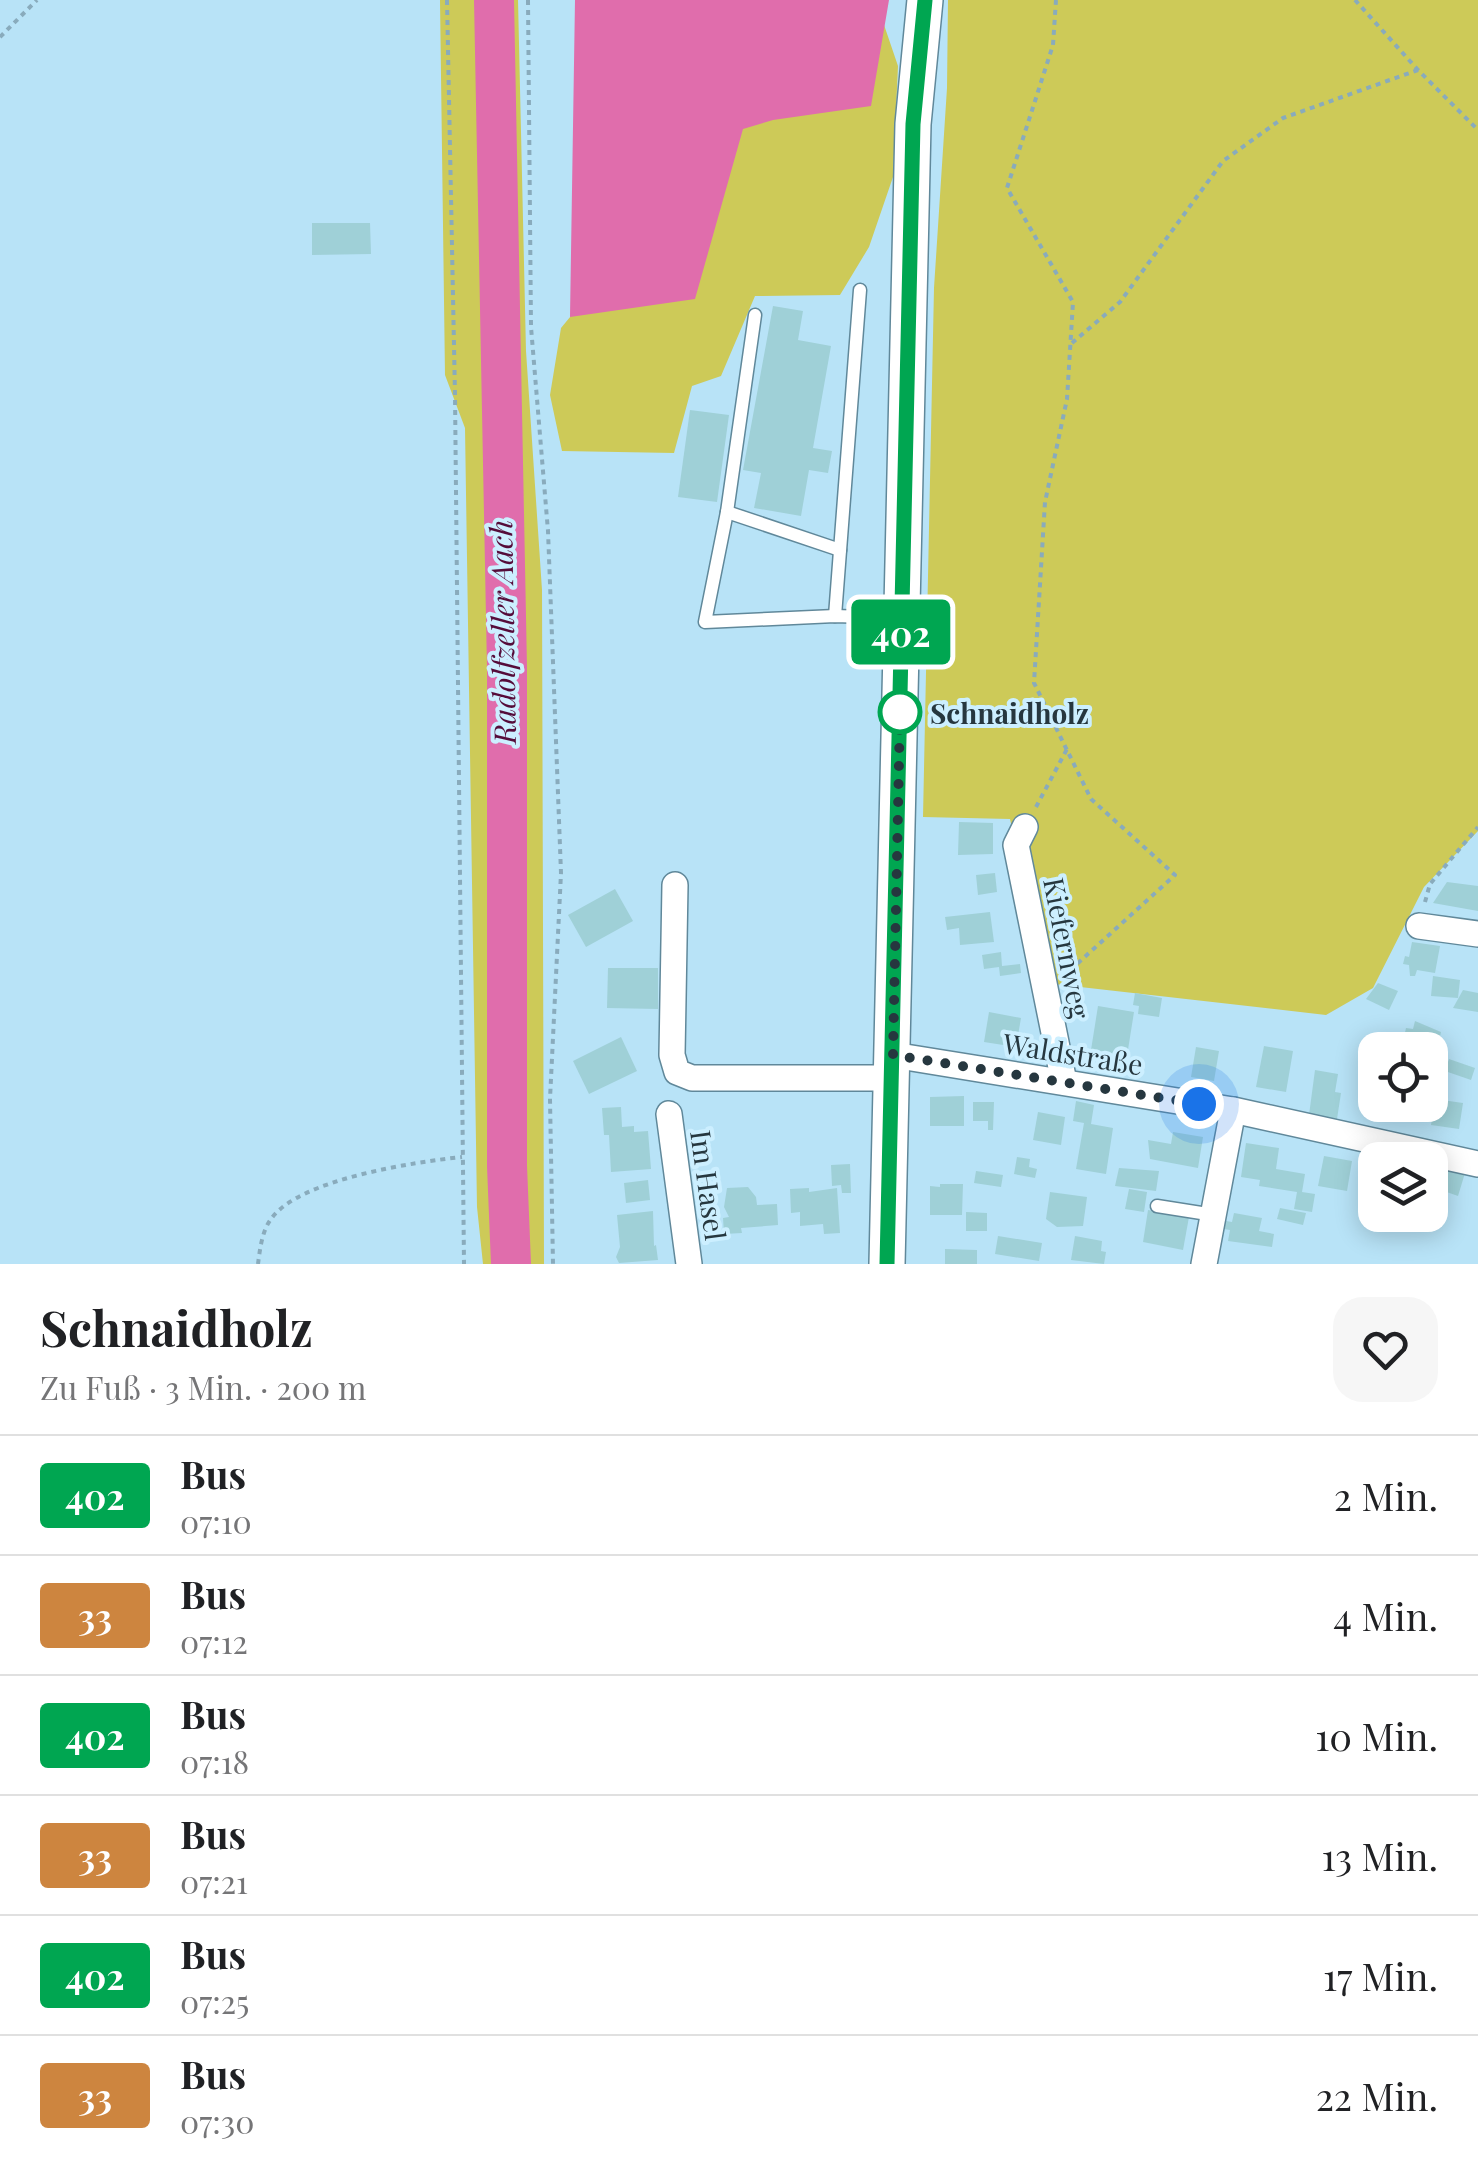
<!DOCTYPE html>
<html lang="de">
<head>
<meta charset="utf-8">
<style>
  :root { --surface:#fff; --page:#f6f6f6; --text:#202124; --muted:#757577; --line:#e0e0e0 }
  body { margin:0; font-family:"Playfair Display",serif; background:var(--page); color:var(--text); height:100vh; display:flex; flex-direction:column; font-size:38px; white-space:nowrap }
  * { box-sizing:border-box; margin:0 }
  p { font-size:32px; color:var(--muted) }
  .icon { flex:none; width:55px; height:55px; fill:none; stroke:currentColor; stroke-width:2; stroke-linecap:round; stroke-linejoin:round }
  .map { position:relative; height:1264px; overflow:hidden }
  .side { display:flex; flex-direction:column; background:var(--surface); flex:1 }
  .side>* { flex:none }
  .badge { padding:0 20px; border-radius:8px; font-size:35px; line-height:65px }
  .buttons { position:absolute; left:1358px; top:1032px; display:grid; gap:20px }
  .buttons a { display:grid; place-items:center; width:90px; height:90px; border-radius:20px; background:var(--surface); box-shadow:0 5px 25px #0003; font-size:50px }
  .you { position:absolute; width:50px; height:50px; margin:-25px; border:8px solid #fff; border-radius:50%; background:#1a73e8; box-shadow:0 0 0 15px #1a73e833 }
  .map>.badge { position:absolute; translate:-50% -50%; box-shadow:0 0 0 5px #fff }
  .round { display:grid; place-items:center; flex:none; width:105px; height:105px; border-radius:30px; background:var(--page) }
  .overview { display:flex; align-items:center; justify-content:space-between; height:170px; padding:0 40px }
  h1 { font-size:48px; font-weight:700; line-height:75px }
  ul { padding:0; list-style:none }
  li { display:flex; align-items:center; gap:30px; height:120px; padding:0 40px; border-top:2px solid var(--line) }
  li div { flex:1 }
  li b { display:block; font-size:38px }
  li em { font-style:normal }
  li .badge { min-width:110px; font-weight:700; text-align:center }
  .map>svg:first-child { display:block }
</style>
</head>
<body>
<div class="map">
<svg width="1478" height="1264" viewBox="0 0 1478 1264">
  <rect width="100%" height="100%" fill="#b8e3f7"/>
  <!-- green -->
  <g fill="#cdca58">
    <path d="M440,0h78l8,351 16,239 2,674h-61l-6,-57 -12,-779 -20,-53z"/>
    <path d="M948,0h530v831l-54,56 -51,101 -47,27 -281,-32 -35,-164 -87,-2 11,-529 13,-200z"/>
    <path d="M881,16l17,50 -5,111 -24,70 -29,48 -85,1 -34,80 -29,10 -18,67 -112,-2 -12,-56 11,-67 176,-213z"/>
  </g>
  <!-- water -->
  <path fill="#e06dac" d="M575,0h314l-18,106 -98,14 -30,9 -48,170 -125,18z"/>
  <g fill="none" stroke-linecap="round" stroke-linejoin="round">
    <!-- river -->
    <path stroke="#e06dac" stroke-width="40" d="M494,0l13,668v498l4,98"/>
  </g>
  <!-- building -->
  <g fill="#9fd0d7">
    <path d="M312,223h58l1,31 -59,1z"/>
    <path d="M773,306l30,5 -5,29 33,6 -18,102 19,3 -4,22 -19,-3 -8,46 -47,-8 7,-35 -18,-3z"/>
    <path d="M690,410l39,5 -12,87 -39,-5z"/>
    <path d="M959,822l34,1v31l-35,1z"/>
    <path d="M995,873l2,19 -19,3 -2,-20z"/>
    <path d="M1447,882l31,4v25l-45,-8z"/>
    <path d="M615,889l18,32 -47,26 -18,-32z"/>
    <path d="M990,912l4,30 -34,3 -1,-17 -12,2 -2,-13z"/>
    <path d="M1412,942l28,4 -5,27 -18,-3 -2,6h-5l-1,-11 -6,-1 2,-8 4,1z"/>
    <path d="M1001,952l1,14 18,-2 1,9 -21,3 -1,-9 -15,2 -2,-14z"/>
    <path d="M608,968h50v41l-51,-1z"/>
    <path d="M1433,976l27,4 -2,18 -27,-2z"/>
    <path d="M1378,983l20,8 -9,19 -23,-11z"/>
    <path d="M1463,990l15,3v19l-25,-4z"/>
    <path d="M1135,993l27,5 -3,19 -21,-3 1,-8 -6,-1z"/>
    <path d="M1098,1006l36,6 -7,44 -36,-6z"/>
    <path d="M989,1012l32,6 -5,29 -32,-5z"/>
    <path d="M1415,1021l26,11 -5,22 -34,-8 4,-18 7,1z"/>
    <path d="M621,1037l16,34 -48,23 -16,-33z"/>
    <path d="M1264,1046l29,5 -7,41 -30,-5z"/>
    <path d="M1196,1047l23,4 -5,30 -23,-4z"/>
    <path d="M1449,1059l26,9 -4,12 -26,-9z"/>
    <path d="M1315,1070l23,4 -3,18 6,1 -4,26 -28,-4z"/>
    <path d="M964,1096v30h-34v-29z"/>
    <path d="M1435,1099l28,4 -4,26 -28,-4z"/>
    <path d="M1076,1101l18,4 -3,19 22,4 -7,46 -30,-5 8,-46 -11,-2z"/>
    <path d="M973,1102h21l-1,28h-5v-9h-15z"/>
    <path d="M1392,1105h25l-4,17 -24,-6z"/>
    <path d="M621,1107l1,20 12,-1v6l14,-1 3,38 -40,3 -2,-37h-5l-2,-27z"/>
    <path d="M1038,1112l27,5 -4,28 -28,-5z"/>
    <path d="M1173,1132l30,5 -5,31 -48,-9 -2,-19 23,4z"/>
    <path d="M1246,1143l33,5 -3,21 29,5 -3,18 13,2 -3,18 -18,-3 3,-17 -38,-6 1,-6 -19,-3z"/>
    <path d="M1324,1156l28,5 -5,30 -29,-5z"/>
    <path d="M1017,1157l13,2 -1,8 8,2 -2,9 -21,-4z"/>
    <path d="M850,1164l1,29h-9l-1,-8 -9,1 -1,-21z"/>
    <path d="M1119,1168l40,3 -3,20 -41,-5z"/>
    <path d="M1444,1168l21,5 -7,23 -17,-6 -4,19 -7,-1v-35l13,2z"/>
    <path d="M976,1171l27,4 -2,12 -27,-4z"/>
    <path d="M648,1180l2,20 -24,3 -2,-20z"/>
    <path d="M940,1184h23l-1,31h-32v-29l10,1z"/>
    <path d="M748,1187l8,10 1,8 20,-1 1,21 -37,3 1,5 -18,1 -1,-16 6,-1 -5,-10 3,-19z"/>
    <path d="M809,1188v4l28,-4 3,45 -16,1 -1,-10 -23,2v-14l-9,1 -1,-24z"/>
    <path d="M1129,1189l18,3 -3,20 -19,-3z"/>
    <path d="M1050,1192l37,5 -4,29 -26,1 -11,-8z"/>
    <path d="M1280,1208l26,5 -3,12 -26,-6z"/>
    <path d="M1148,1210l41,7 -6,33 -40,-8z"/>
    <path d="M653,1211l1,35 2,-1 2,15 -39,3 -3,-6 4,-10 -3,-32z"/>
    <path d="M966,1212l21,1v18h-21z"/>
    <path d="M1234,1213l28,5 -3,13 15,3 -2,13 -44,-6 2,-11 -6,-1 2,-8 6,1z"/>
    <path d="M1366,1213l12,2 -2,7 13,4 -2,6 -24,-7z"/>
    <path d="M998,1236l44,7 -3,18 -44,-7z"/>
    <path d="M1075,1236l27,5 -1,10 5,1 -2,12 -33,-4z"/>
    <path d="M945,1249l32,1v14h-32z"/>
  </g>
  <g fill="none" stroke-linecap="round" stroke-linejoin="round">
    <defs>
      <g id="lane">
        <path d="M755,315l-28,197 -22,110 130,-6 63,2"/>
        <path d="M727,512l113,38"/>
        <path d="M835,616l25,-326"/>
        <path d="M1157,1206l57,9"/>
      </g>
      <g id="street">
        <path d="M1025,827l-9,18 48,237"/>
        <path d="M675,885l-3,170 5,17 15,6h200"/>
        <path d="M1419,926l59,8"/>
        <path d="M893,1055l340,55 245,54"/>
        <path d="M669,1114l20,150"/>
        <path d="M1204,1264l29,-154"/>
      </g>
      <path id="secondary" d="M887,1264l26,-1140 12,-124"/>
    </defs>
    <!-- lane casing -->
    <use href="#lane" stroke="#60889a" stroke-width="15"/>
    <!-- street casing -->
    <use href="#street" stroke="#60889a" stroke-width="28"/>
    <!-- secondary casing -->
    <use href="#secondary" stroke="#60889a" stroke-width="38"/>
    <!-- path -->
    <g stroke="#89abbc" stroke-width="4" stroke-dasharray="5 5" stroke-linecap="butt">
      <path d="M447,0l8,395 9,869"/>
      <path d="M528,0l3,327 17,204 13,342 -11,226 3,165"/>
      <path d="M1056,0l-3,45 -46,143 66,114 -6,97 -22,103 -11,181 57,116 84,76 -108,98"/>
      <path d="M1355,0l63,70 60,60"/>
      <path d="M0,37l37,-37"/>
      <path d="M1072,343l48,-41 103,-141 60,-43 135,-48"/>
      <path d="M1036,807l31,-58"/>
      <path d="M1425,902l5,-18 48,-57"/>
      <path d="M258,1264c2,-15 4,-33 13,-45 28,-40 144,-57 191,-62"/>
    </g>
    <!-- lane -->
    <use href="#lane" stroke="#fff" stroke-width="12"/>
    <!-- street -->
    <use href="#street" stroke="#fff" stroke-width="25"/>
    <!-- secondary -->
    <use href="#secondary" stroke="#fff" stroke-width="35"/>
  </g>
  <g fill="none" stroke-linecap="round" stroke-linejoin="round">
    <defs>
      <path id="line" d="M887,1264l26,-1140 12,-124"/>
    </defs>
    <!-- line casing -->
    <use href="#line" stroke="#fff" stroke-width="22"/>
    <!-- line -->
    <use href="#line" stroke="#00a651" stroke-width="15"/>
    <!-- walk -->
    <path stroke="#26373f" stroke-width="10" stroke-dasharray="0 18" d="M900,712l-7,343 306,49"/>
  </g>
  <!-- markers -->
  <circle fill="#fff" stroke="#00a651" stroke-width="5" cx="900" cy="712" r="20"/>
  <g text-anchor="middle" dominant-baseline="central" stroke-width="8" stroke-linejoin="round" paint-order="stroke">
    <!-- stop labels -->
    <g font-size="28" font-weight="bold" fill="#26373f" stroke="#ccefff" text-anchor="start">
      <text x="930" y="712">Schnaidholz</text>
    </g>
    <!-- street labels -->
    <g font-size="28" fill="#26373f" stroke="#ccefff">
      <text transform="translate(1068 948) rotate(79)">Kiefernweg</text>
      <text transform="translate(1073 1053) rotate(9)">Waldstraße</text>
      <text transform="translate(709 1185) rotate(82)">Im Hasel</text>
    </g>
    <!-- water labels -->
    <g font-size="30" font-style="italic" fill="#550c3a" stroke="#ccefff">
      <text transform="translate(502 632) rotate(-91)">Radolfzeller Aach</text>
    </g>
  </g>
</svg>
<div class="buttons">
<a><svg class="icon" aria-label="locate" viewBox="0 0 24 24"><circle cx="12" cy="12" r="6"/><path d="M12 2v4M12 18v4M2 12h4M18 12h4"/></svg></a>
<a><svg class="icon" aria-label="layers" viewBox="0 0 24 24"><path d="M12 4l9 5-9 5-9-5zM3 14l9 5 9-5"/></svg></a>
</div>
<div class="you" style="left:1199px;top:1104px"></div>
<b class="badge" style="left:901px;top:632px;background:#00a651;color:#fff">402</b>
</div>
<section class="side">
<div class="overview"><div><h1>Schnaidholz</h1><p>Zu Fuß · 3 Min. · 200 m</p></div><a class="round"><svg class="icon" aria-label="heart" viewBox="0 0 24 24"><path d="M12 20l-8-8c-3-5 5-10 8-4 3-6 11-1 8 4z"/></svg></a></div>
<ul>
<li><span class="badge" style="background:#00a651;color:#fff">402</span><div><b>Bus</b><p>07:10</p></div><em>2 Min.</em></li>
<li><span class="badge" style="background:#cd853f;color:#fff">33</span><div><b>Bus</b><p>07:12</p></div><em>4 Min.</em></li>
<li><span class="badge" style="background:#00a651;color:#fff">402</span><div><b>Bus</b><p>07:18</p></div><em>10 Min.</em></li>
<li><span class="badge" style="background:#cd853f;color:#fff">33</span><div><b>Bus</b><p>07:21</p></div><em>13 Min.</em></li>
<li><span class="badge" style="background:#00a651;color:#fff">402</span><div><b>Bus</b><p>07:25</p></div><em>17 Min.</em></li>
<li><span class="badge" style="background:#cd853f;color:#fff">33</span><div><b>Bus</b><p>07:30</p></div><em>22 Min.</em></li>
</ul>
</section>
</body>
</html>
